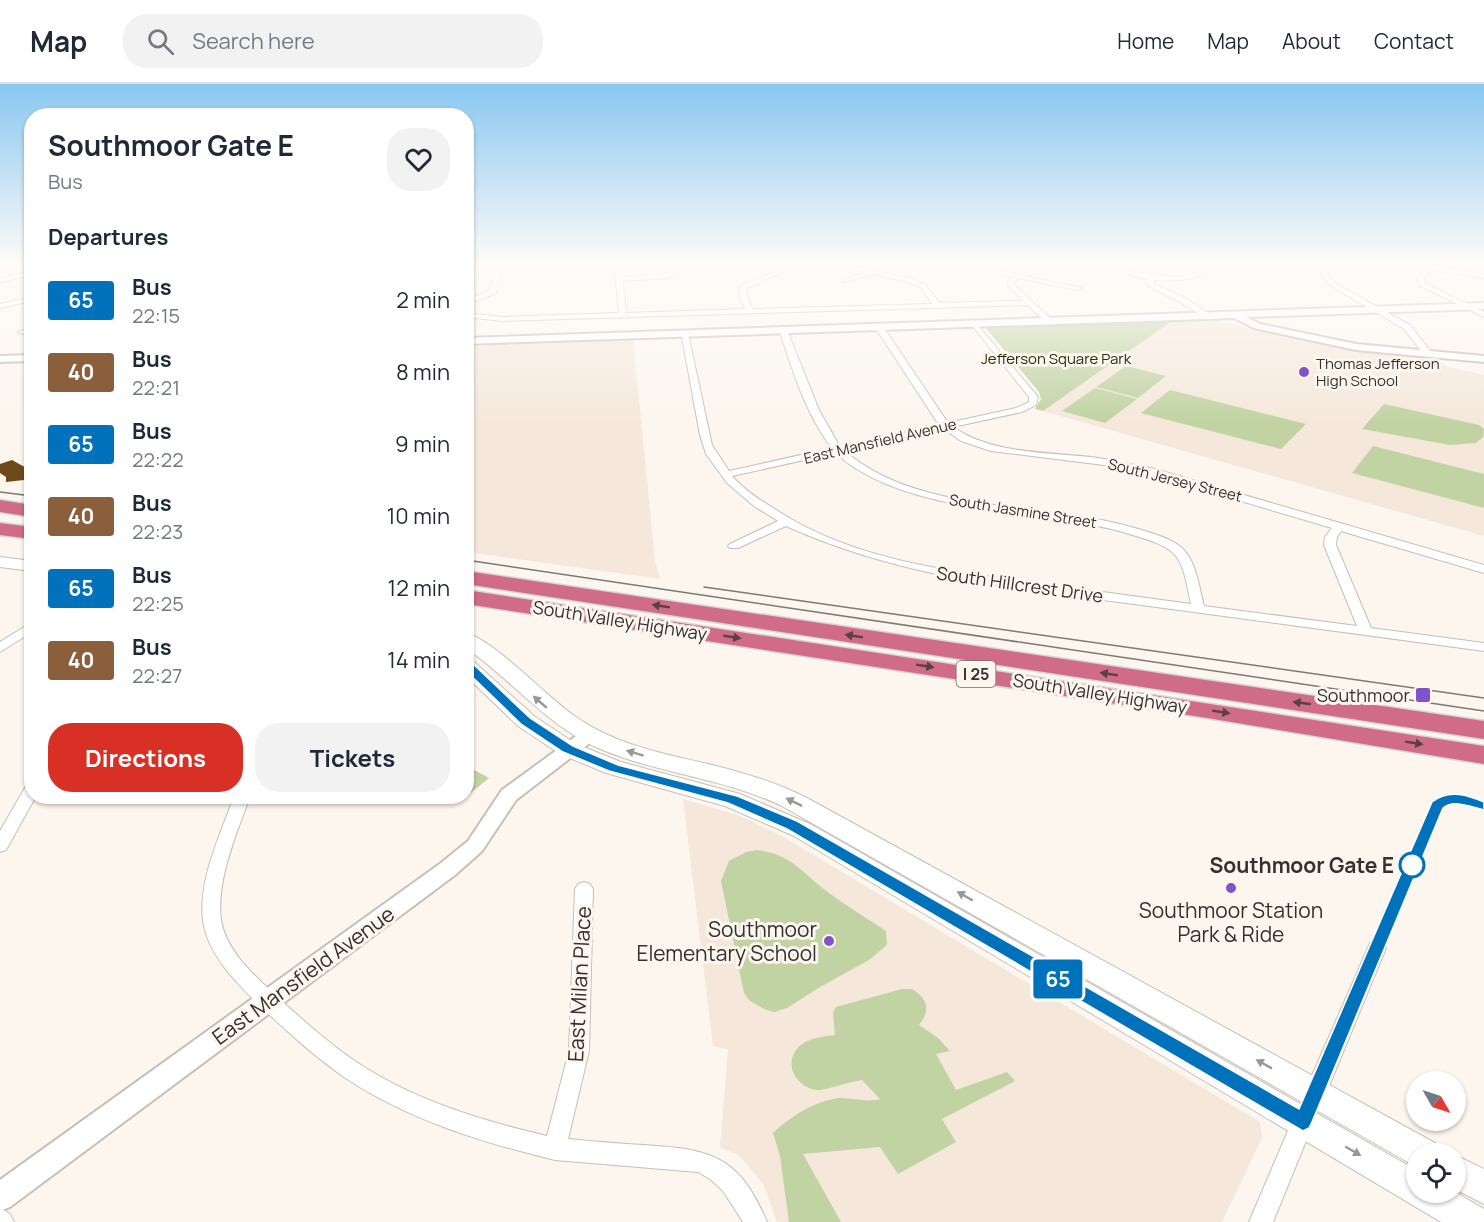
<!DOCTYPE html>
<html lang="en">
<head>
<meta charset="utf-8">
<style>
  :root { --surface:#fff; --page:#f2f2f3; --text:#1f2937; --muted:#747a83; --line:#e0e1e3; --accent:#d93025 }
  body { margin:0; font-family:Manrope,sans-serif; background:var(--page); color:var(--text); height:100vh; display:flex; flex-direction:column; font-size:22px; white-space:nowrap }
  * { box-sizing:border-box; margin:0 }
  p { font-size:20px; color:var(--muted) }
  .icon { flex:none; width:33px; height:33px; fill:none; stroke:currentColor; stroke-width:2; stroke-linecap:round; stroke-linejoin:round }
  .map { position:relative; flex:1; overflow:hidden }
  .panel { position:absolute; left:24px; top:24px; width:450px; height:696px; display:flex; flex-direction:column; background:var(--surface); border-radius:24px; box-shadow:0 2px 4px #0004 }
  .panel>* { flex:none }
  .badge { padding:0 12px; border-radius:4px; font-size:21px; line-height:39px }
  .needle { width:39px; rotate:129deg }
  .controls { position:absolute; left:1406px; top:987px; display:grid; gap:12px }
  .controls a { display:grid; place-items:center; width:60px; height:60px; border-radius:50%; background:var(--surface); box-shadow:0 2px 4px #0004; font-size:30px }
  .map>.badge { position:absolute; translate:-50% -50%; box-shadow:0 0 0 3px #fff }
  h2 { padding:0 24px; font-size:22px; line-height:54px }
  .round { display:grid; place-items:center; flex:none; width:63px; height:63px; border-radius:24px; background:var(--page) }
  .summary { display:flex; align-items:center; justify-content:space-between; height:102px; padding:0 24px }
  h1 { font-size:28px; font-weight:700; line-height:45px }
  .primary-button { display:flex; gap:12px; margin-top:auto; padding:12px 24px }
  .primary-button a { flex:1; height:69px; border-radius:24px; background:var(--accent); color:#fff; font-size:24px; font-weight:700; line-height:69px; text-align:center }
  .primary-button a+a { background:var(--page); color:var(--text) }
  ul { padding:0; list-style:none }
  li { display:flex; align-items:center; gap:18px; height:72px; padding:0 24px }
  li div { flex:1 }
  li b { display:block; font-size:22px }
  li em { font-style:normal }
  li .badge { min-width:66px; font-weight:700; text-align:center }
  header { display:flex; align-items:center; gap:36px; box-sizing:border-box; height:84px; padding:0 30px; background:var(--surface); border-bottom:2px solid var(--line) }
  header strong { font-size:28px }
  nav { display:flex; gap:33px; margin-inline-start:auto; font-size:21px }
  .search { width:420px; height:54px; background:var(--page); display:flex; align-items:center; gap:15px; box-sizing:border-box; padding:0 21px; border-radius:24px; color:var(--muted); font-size:22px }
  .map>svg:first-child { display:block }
</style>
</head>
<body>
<header>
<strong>Map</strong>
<div class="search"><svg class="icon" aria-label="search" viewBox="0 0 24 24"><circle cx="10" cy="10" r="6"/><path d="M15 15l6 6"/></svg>Search here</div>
<nav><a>Home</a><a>Map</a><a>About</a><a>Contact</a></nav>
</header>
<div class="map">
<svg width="1484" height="1138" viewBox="0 0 1484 1138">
  <rect width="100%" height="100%" fill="#fcf6ef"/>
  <!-- built -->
  <g fill="#f5e8db">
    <path d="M1175,235h33l143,30 87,9 7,8 39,9v161l-441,-125z"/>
    <path d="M633,256l22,221 5,18 -193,-27v-206z"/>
    <path d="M683,715l58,17 41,20 478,286 2,16 -40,84h-445l-14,-38 -24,-29 -19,-7 8,-99 -15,-3z"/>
  </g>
  <!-- green -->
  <g fill="#c1d3a3">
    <path d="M1175,235l-132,92 -8,-2 6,-10 -2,-7 -55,-66z"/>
    <path d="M1126,282l40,10 -28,22 -42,-11z"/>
    <path d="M1095,304l42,11 -32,24 -43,-12z"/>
    <path d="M1170,306l136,34 -25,25 -140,-36z"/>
    <path d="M1384,320l95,21 5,4 -1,8 -7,6 -26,2 -88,-16z"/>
    <path d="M1373,362l111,28v34l-132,-35z"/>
    <path d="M467,682l22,12 -22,18z"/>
    <path d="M757,766c29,3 42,18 63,36 20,16 44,30 66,45l1,14 -18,15 -49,27 -33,21 -13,4 -8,-2 -16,-9 -6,-8 -23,-112 8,-20 17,-9z"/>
    <path d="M902,905h10c16,10 19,21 7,36l19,13 12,13 -14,3 20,36 51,-18 8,9 -73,38 14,23 -58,32 -18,-27 -77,7 38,68h-52l-9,-66 -7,-23c17,-16 41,-32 66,-35 14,-1 25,5 41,1l-18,-19c-14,2 -29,8 -42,10 -20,1 -37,-23 -24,-40 9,-12 25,-13 39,-15l-2,-22 3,-6z"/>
  </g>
  <!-- building -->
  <path fill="#6e4919" d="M12,376l18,10 -6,10 -18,2v-5l-6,-4v-9z"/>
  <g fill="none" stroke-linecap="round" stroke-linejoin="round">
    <defs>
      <g id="minor">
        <path d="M496,179h6l1,3 -7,27 -30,12v-5l24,-10z"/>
        <path d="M614,179h6l2,14 43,-3 36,-11h9l-44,15 -43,3 3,32 119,-4 -7,-17 5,-7 53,-22h8l-56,24 -2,5 6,17 180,-5 -11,-17 -13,-5 -35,-8 -29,8v-2l21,-8 -38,-9h11l74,16 13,6 15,18 83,-2 -16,-16 2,-6 4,-2 -60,-14h11l117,25 -4,2 -57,-12 -6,3v4l37,34 1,2 -4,2 -21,-18 -525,16 -36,-4v-4l36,4 117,-4z"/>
        <path d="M1087,179h9l44,10 35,4 16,-2 14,-5 13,-7h7c-20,16 -46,19 -71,17v4l30,13 27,18v4h-3l-30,-18 -30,-15 -1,-7z"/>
        <path d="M1325,179h6l-4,11 7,9 76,42 21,27v4h-6l-21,-27 -74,-44 -9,-11z"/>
        <path d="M1401,179h13l70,11v4l-52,-8 -8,7v6l60,29v5l-65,-32 -1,-8 8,-8z"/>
        <path d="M32,187v4l-32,7v-4z"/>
        <path d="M32,213v4l-32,7v-4z"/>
        <path d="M975,238l63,75 -2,8 -14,7 -69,15c39,27 93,25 138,30 22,3 43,8 64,12l329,96v8l-143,-42 -4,6 -1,8 35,83 113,15v8c-117,-16 -233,-31 -350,-47 -121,-16 -235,-27 -348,-78l-48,22h-8l-2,-2 2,-2 48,-23 -24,-15 -27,-23 -21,-29 -6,-19 -19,-103 7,2 24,111 17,26 103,-23c-27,-34 -39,-78 -53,-118l4,-2 4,2 32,80 21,37 99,-22 -64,-98 4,-2h3l66,98 68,-15 13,-6v-5l-58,-73zM944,345l17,12 30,10 113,14 49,10 179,53 -7,9 -1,8 33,81 -153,-20c-5,-19 -7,-41 -20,-56 -12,-12 -30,-16 -46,-21 -89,-28 -219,-13 -293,-78zM836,369c14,14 32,23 50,31 81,33 168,26 250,52 13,4 31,9 40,20 10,13 11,33 15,48 -52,-7 -103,-14 -154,-21 -83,-11 -173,-22 -246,-64 -21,-13 -42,-24 -59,-43z"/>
        <path d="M32,243v5l-10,2 -4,-2z"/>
        <path d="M32,538v10l-32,20v-10z"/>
        <path d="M32,701v11h4l-30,54 -6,2v-21l26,-45z"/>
        <path d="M234,712h16c-13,38 -34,83 -29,124 5,31 34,56 55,76 27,24 54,49 85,69 56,36 122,56 186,71l22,-85 6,-162 3,-5 6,-2 6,2 3,5 -4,162 -21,88c30,3 59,5 89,7 61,4 85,17 110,76h-24l-20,-31 -13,-12 -12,-7 -143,-12c-71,-17 -146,-40 -208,-81 -31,-21 -59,-47 -87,-73 -23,-23 -53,-52 -57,-86 -5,-41 18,-86 31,-124z"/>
        <path d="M1377,856l7,3 2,5 -61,148 -3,7 -8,3 -8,-3 -3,-7 65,-148 2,-5z"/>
        <path d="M1304,1025l8,3 3,7 -42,103h-24l47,-110z"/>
        <path d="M0,1124l10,6 4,8h-14z"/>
      </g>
      <g id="tertiary">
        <path d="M1484,219v6l-238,8 14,7 96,20 128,12v6l-128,-12 -102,-22 -20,-10 -768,26v-6z"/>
        <path d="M32,271v6l-32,1v-6z"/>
        <path d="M589,645l6,2 3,4 -3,4 -79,61 -34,51 -27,24 -445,332 -10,4v-31l441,-317 27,-22 34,-51 81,-59z"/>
      </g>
      <g id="secondary">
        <path d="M0,473l32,4v10l-32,-4z"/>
        <path d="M466,549c30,8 83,67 113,86 40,27 87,35 133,46 33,8 65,18 95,33l628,345 5,11h-24v13l-3,-2 -631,-359c-58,-28 -124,-32 -184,-58 -52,-23 -86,-68 -132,-100z"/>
        <path d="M466,575l7,2 61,55 42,28 45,18 119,32 70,30 606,346v22h39l29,17v13h-43l-647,-386 -69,-30 -119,-33 -46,-19 -42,-28 -52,-50z"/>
        <path d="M1455,1071l29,14v35l-29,-15z"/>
      </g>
      <g id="motorway">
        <path d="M0,416l32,5v12l-32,-5z"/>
        <path d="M0,439l32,4v12l-32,-4z"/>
        <path d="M466,487l1018,150v18l-1018,-155z"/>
        <path d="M466,506l1018,156v18l-283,-47 -735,-113z"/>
      </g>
    </defs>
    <!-- minor casing -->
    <use href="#minor" stroke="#c5bfb8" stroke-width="2"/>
    <!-- tertiary casing -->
    <use href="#tertiary" stroke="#c5bfb8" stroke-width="4"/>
    <!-- secondary casing -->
    <use href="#secondary" stroke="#c5bfb8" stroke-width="2"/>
    <!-- motorway casing -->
    <use href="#motorway" stroke="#d6d6d5" stroke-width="3"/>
    <!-- minor -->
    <use href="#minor" fill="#fff" fill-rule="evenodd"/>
    <!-- tertiary -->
    <use href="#tertiary" fill="#fff" fill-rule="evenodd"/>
    <!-- secondary -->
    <use href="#secondary" fill="#fff" fill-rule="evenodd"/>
    <!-- motorway -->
    <use href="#motorway" fill="#d16c88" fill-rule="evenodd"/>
    <!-- tram -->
    <g stroke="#7c7874" stroke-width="1.5">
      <path d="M0,408l32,4"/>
      <path d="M466,476l1018,151"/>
      <path d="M704,503l780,111"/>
    </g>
  </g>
  <!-- one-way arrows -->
  <defs><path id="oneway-solid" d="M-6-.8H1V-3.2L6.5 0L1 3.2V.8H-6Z" transform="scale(1.5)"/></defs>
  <g fill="#5b4045">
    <use href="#oneway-solid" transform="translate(661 522) rotate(-171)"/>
    <use href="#oneway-solid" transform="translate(854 552) rotate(-171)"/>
    <use href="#oneway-solid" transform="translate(732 553) rotate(9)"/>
    <use href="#oneway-solid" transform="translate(925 582) rotate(9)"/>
    <use href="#oneway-solid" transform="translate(1109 590) rotate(-171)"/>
    <use href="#oneway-solid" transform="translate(1302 619) rotate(-172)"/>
    <use href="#oneway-solid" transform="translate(1221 628) rotate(9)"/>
    <use href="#oneway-solid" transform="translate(1414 659) rotate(9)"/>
  </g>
  <g fill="#9a9897">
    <use href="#oneway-solid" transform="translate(540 618) rotate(-139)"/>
    <use href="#oneway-solid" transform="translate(635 669) rotate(-163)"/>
    <use href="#oneway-solid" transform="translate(794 718) rotate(-154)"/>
    <use href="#oneway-solid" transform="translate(965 812) rotate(-150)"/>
    <use href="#oneway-solid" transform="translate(1264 980) rotate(-151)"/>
    <use href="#oneway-solid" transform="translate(1353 1067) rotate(30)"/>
  </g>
  <!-- sky -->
  <linearGradient id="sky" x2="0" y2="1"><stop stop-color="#89c7f1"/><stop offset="0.53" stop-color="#fefbf8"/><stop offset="1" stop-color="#fefbf8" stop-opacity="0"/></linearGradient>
  <rect width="1484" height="338" fill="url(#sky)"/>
  <!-- line -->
  <path fill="#0072bc" stroke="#fff" stroke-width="1.5" d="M466,577l5,1 59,56 43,28 45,19 119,31 60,25 502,288 133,-307c17,-14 38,-6 52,0v8c-13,-3 -30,-11 -41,-2l-131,314 -3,6 -6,3 -516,-302 -59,-26 -119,-32 -46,-19 -42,-28 -59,-57v-5z"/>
  <!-- markers -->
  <g fill="#8052cb" stroke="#fcf6ef" stroke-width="2">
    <circle cx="1304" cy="288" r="6"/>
    <rect x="1415" y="603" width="16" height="16" rx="3"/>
    <circle cx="1231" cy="804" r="6"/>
    <circle cx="829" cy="857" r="6"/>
  </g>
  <circle fill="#fff" stroke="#0072bc" stroke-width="3" cx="1412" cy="781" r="12"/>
  <g text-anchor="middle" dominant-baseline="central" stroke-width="6" stroke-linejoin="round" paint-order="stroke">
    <!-- far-park labels -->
    <g font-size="15" fill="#263011" stroke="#fcf6ef">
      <text x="1056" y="274">Jefferson Square Park</text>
    </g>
    <!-- far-poi labels -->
    <g font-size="15" fill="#34312f" stroke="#fcf6ef" text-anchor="start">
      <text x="1316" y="279">Thomas Jefferson<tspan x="1316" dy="17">High School</tspan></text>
    </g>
    <!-- far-street labels -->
    <g font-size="15" fill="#34312f" stroke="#fcf6ef">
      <text transform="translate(880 357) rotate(-13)">East Mansfield Avenue</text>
      <text transform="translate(1175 396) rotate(14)">South Jersey Street</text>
      <text transform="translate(1023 427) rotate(9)">South Jasmine Street</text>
    </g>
    <!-- shield labels -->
    <rect fill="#fcf6ef" stroke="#706c69" stroke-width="1.5" x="956.5" y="577" width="39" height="26" rx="4.5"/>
    <g font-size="16" font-weight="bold" fill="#34312f">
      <text x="976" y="590">I 25</text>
    </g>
    <!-- street labels -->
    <g font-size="18" fill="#34312f" stroke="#fcf6ef">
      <text transform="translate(1020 500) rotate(8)">South Hillcrest Drive</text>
      <text transform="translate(620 536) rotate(9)">South Valley Highway</text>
      <text transform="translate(1100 609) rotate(9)">South Valley Highway</text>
    </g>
    <!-- poi labels -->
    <g font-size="18" fill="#34312f" stroke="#fcf6ef" text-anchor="end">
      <text x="1410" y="611">Southmoor</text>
    </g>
    <!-- near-stop labels -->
    <g font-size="21" font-weight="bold" fill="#34312f" stroke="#fcf6ef" text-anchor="end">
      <text x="1394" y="781">Southmoor Gate E</text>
    </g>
    <!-- near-poi labels -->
    <g font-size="21" fill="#34312f" stroke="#fcf6ef">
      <text x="1231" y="826">Southmoor Station<tspan x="1231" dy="24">Park &amp; Ride</tspan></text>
      <text x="817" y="845" text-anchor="end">Southmoor<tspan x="817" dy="24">Elementary School</tspan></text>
    </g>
    <!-- near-street labels -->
    <g font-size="21" fill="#34312f" stroke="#fcf6ef">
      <text transform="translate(303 891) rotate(-36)">East Mansfield Avenue</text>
      <text transform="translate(579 900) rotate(-87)">East Milan Place</text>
    </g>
  </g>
</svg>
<div class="controls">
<a><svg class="needle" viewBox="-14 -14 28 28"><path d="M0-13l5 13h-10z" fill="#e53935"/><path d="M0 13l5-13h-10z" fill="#747a83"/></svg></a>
<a><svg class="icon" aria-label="locate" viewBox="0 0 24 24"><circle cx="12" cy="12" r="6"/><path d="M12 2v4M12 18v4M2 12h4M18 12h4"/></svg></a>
</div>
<b class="badge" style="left:1058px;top:895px;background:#0072bc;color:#fff">65</b>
<section class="panel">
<div class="summary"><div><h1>Southmoor Gate E</h1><p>Bus</p></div><a class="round"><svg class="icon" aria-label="heart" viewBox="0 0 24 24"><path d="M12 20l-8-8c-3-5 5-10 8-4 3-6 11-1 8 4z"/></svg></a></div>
<h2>Departures</h2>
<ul>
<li><span class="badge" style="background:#0072bc;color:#fff">65</span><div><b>Bus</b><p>22:15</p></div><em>2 min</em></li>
<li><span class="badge" style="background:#8b5e3c;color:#fff">40</span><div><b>Bus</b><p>22:21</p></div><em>8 min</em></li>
<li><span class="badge" style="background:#0072bc;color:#fff">65</span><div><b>Bus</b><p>22:22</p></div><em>9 min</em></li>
<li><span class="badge" style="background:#8b5e3c;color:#fff">40</span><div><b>Bus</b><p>22:23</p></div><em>10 min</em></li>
<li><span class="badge" style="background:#0072bc;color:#fff">65</span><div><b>Bus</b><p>22:25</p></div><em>12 min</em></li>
<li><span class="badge" style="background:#8b5e3c;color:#fff">40</span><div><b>Bus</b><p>22:27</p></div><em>14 min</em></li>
</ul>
<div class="primary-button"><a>Directions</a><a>Tickets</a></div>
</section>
</div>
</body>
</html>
